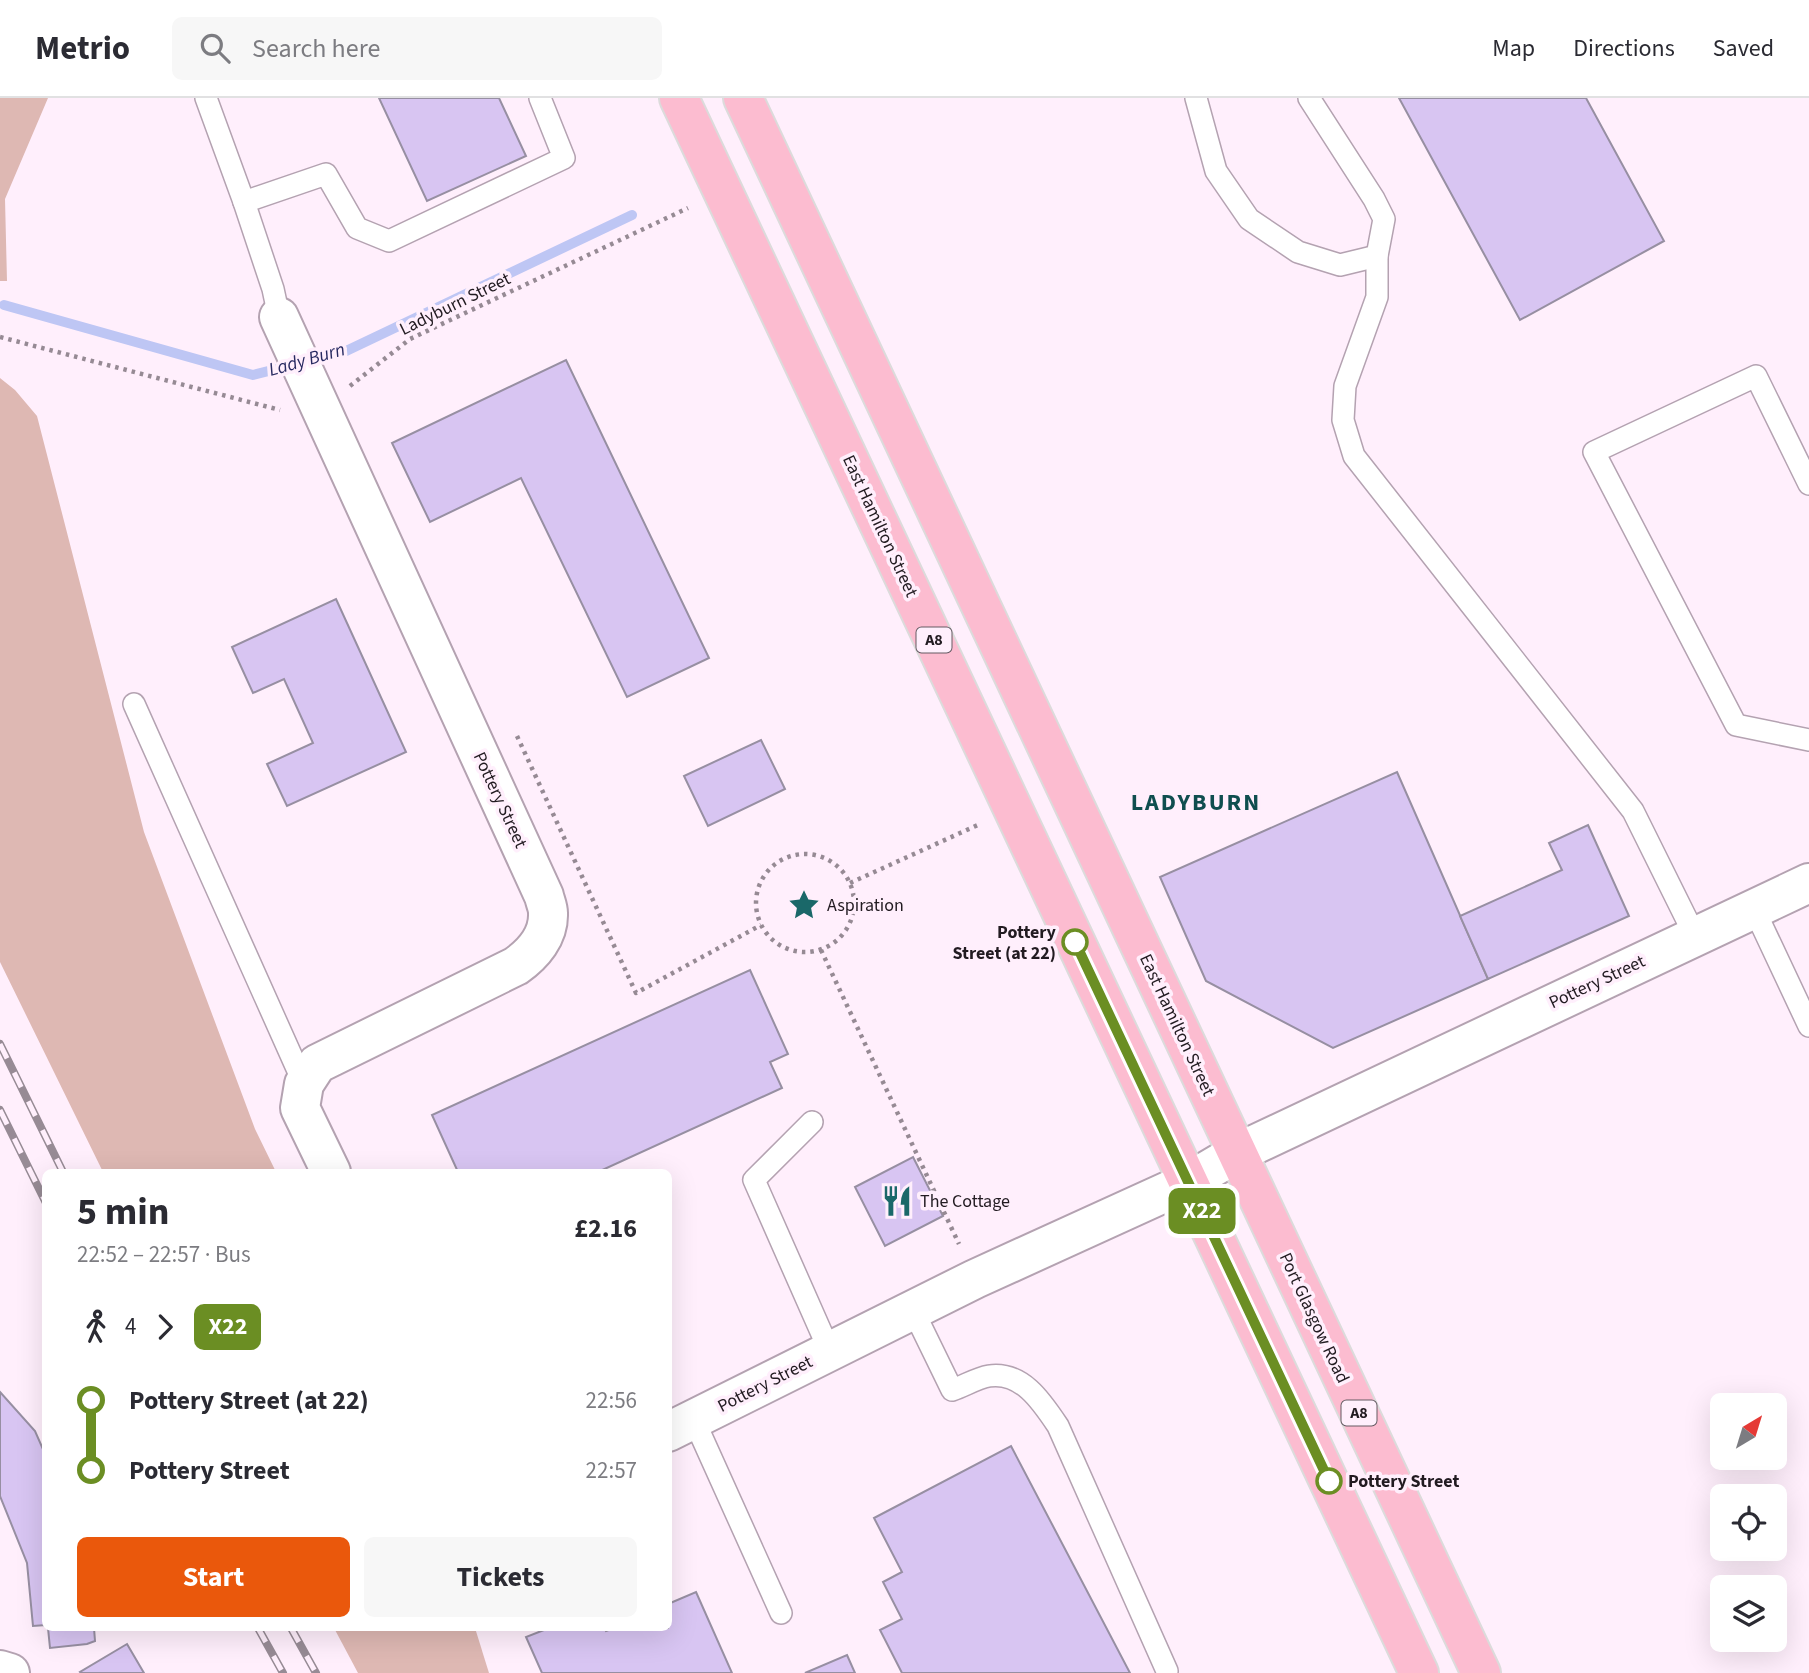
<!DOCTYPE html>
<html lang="en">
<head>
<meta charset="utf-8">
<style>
  :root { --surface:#fff; --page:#f7f7f7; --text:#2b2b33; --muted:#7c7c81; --line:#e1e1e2; --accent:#ea580c }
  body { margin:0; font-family:"Source Sans 3",sans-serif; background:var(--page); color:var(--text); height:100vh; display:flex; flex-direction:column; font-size:26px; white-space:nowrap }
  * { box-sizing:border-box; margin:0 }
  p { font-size:23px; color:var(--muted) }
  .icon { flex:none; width:38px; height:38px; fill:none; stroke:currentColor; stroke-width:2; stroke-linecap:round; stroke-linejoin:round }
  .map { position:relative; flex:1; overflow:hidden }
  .panel { position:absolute; left:42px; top:1071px; width:630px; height:462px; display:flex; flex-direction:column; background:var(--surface); border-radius:10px; box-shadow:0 7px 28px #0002 }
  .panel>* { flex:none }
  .badge { padding:0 14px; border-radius:10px; font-size:24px; line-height:46px }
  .needle { width:46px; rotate:38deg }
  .controls { position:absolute; left:1710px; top:1295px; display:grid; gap:14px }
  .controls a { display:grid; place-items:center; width:77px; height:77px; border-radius:10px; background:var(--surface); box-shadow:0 7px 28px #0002; font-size:35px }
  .map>.badge { position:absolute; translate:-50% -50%; box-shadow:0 0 0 4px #fff }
  .legs { display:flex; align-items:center; gap:10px; height:77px; padding:0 35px; font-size:23px }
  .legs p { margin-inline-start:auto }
  .summary { display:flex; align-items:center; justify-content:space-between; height:119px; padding:0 35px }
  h1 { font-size:38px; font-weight:700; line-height:52px }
  .button { display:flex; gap:14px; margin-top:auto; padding:14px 35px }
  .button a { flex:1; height:80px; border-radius:10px; background:var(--accent); color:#fff; font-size:28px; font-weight:700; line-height:80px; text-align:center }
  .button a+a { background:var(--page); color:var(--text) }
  ul { padding:0 35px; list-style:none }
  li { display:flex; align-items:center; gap:24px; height:70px; font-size:26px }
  li i { display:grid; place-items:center; width:10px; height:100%; margin:0 9px; background:currentColor }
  li i::after { content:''; width:18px; height:18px; margin:-9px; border:5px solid; border-radius:50%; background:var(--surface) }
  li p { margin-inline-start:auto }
  li:first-child i { background:linear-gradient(#0000 50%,currentColor 0) }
  li:last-child i { background:linear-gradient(currentColor 50%,#0000 0) }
  header { display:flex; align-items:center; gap:42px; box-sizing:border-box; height:98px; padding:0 35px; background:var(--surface); border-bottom:2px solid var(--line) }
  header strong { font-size:33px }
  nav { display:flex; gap:38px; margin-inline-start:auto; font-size:24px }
  .search { width:490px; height:63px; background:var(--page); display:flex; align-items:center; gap:18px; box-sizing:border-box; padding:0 24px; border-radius:10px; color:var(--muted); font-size:26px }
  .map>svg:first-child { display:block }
</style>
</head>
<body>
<header>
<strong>Metrio</strong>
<div class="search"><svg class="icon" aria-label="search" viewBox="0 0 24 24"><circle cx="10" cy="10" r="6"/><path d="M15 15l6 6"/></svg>Search here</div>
<nav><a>Map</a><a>Directions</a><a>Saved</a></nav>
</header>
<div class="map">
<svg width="1809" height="1575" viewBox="0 0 1809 1575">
  <rect width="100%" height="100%" fill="#ffeffc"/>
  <!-- green -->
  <g fill="#deb8b3">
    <path d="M0,0h48l-43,101 2,82h-7z"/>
    <path d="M0,280l15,12 22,26 107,416 111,297 21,43h-173l-103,-210z"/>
    <path d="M334,1530h141l14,45h-131z"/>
  </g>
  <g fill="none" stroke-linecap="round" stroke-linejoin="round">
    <!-- stream -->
    <path stroke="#bec6f4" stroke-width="10" d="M4,207l249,70 91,-23 288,-137"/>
  </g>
  <!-- building -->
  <g fill="#d8c5f2" stroke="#978fa2" stroke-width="2">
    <path d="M379,0h120l27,58 -99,45z"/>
    <path d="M1399,0h187l78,143 -144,79z"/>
    <path d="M566,262l143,298 -82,39 -106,-219 -91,44 -38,-79z"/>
    <path d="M336,501l70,153 -119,54 -20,-42 46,-21 -29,-64 -31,14 -21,-46z"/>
    <path d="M761,642l24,49 -77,37 -24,-50z"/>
    <path d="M1397,674l91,207 -155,69 -127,-67 -46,-104z"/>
    <path d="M1588,727l41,91 -141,63 -28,-63 102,-46 -13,-27z"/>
    <path d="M750,872l38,84 -18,8 12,26 -184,84h-140l-26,-57z"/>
    <path d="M913,1059l30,59 -58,30 -30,-59z"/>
    <path d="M0,1294l35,39 11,25v169l-13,1 -6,-63 -27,-67z"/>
    <path d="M1011,1348l119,227h-228l-22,-43 22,-11 -19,-37 19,-10 -28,-54z"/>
    <path d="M696,1494l36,81h-190l-16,-36 23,-9h55l2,3 8,-3h54v-24z"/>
    <path d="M48,1530h46l1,13 -8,3 -37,4z"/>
    <path d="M127,1546l17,29h-63l-1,-1z"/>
    <path d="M847,1557l8,18h-50z"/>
  </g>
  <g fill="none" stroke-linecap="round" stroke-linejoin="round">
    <defs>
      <g id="lane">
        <path d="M206,0l38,104"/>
        <path d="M1196,0l20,73 33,48 49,33 42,13 37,-9"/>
        <path d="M1309,0l65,101 10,20 -7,37v41l-32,89 -2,34 11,36 279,355 62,125"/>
        <path d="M279,219l-6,-28 -29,-87 82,-28 31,54 32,13 175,-83 -24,-60"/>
        <path d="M1809,386l-53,-108 -162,76 142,273 73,15"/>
        <path d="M134,606l170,380"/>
        <path d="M1754,811l55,117"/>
        <path d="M812,1024l-58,58 76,172"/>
        <path d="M913,1212l39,80c12,-4 25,-12 37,-14 33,-5 53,26 69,50l109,245"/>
        <path d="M694,1322l87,193"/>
      </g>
      <g id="street">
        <path d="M279,219l265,579c1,5 4,11 4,17 1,23 -15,41 -32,53l-199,98 -13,20 -4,24 31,64"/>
        <path d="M668,1334l307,-153 213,-97 49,-29 572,-270"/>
        <path d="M0,1572l10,3"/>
      </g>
      <g id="highway">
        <path d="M679,0l740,1575"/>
        <path d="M743,0l738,1575"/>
      </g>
    </defs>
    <!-- lane casing -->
    <use href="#lane" stroke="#b4a2b1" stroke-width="24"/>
    <!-- street casing -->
    <use href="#street" stroke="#b4a2b1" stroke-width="42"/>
    <!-- highway casing -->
    <use href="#highway" stroke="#dcdbdb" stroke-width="42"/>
    <!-- path -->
    <g stroke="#968a94" stroke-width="4.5" stroke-dasharray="3.5 5" stroke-linecap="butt">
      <path d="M0,239l280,73"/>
      <path d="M350,288l60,-47 278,-131"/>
      <path d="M517,638l119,257 125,-68"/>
      <circle cx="805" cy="805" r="49"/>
      <path d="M850,785l130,-59"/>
      <path d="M821,852l138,294"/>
    </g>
    <!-- lane -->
    <use href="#lane" stroke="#fff" stroke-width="21"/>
    <!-- street -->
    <use href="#street" stroke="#fff" stroke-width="38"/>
    <!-- highway -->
    <use href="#highway" stroke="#fcbcd0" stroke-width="38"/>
    <defs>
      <g id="rail">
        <path d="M0,946l63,128"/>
        <path d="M0,1012l46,93"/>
        <path d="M258,1530l25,45"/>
        <path d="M291,1530l25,45"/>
      </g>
    </defs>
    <!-- rail casing -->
    <use href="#rail" stroke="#978b95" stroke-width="8"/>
    <!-- rail -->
    <use href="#rail" stroke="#ffeffc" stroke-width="5" stroke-dasharray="16" stroke-linecap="butt"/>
  </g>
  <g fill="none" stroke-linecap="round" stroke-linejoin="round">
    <defs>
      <path id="line-1" d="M1075,844l254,539"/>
    </defs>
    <!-- line-1 casing -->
    <use href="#line-1" stroke="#fff" stroke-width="16"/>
    <!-- line-1 -->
    <use href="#line-1" stroke="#6b8e23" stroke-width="10"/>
  </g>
  <!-- icons -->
  <defs>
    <symbol id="sight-bare" viewBox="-9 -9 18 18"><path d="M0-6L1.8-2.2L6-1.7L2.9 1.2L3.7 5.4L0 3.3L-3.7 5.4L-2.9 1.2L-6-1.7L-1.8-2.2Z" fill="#1a6869" stroke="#ffeffc" stroke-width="2.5" paint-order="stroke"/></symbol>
    <symbol id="restaurant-bare" viewBox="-9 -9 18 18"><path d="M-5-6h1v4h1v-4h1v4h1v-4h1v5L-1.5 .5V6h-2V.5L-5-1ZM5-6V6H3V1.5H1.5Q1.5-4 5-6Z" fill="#1a6869" stroke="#ffeffc" stroke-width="2.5" paint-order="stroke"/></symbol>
  </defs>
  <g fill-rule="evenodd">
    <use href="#sight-bare" x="782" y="785" width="44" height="44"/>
    <use href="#restaurant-bare" x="875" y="1081" width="44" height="44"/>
  </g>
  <!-- markers -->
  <g fill="#fff" stroke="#6b8e23" stroke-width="3.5">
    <circle cx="1075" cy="844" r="12"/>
    <circle cx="1329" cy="1383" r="12"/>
  </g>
  <g text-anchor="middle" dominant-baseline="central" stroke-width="7" stroke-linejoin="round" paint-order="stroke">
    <!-- shield labels -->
    <g fill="#ffeffc" stroke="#645b63" stroke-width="2">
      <rect x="916.5" y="529.5" width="35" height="25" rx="5"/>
      <rect x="1341.5" y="1302.5" width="35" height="25" rx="5"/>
    </g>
    <g font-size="16" font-weight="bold" fill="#221b21">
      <text x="934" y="542">A8</text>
      <text x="1359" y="1315">A8</text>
    </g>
    <!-- street labels -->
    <g font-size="18" fill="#221b21" stroke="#ffeffc">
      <text transform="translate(455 206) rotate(-26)">Ladyburn Street</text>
      <text transform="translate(880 428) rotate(65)">East Hamilton Street</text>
      <text transform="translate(500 702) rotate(65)">Pottery Street</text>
      <text transform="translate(1597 884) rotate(-25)">Pottery Street</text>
      <text transform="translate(1177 927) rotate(65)">East Hamilton Street</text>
      <text transform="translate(1314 1220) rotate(65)">Port Glasgow Road</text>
      <text transform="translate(765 1286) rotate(-27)">Pottery Street</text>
    </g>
    <!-- poi labels -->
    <g font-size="18" fill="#221b21" stroke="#ffeffc" text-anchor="start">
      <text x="827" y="807">Aspiration</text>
      <text x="920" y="1103">The Cottage</text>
    </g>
    <!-- stop labels -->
    <g font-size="18" font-weight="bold" fill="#221b21" stroke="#ffeffc" text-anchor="end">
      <text x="1056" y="834">Pottery<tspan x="1056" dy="21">Street (at 22)</tspan></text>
      <text x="1348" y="1383" text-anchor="start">Pottery Street</text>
    </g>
    <!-- water labels -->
    <g font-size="19" font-style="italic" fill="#282a61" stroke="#ffeffc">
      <text transform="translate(307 262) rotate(-16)">Lady Burn</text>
    </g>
    <!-- district labels -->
    <g font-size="24" font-weight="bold" letter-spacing="2" fill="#0f4e4f" stroke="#ffeffc">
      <text x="1196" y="704">LADYBURN</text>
    </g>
  </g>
</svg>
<div class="controls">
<a><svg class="needle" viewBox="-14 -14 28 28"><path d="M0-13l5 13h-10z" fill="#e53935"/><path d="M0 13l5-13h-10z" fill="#7c7c81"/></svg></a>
<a><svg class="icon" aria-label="locate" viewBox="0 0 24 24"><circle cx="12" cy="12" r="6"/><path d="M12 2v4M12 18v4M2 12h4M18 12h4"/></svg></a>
<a><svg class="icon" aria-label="layers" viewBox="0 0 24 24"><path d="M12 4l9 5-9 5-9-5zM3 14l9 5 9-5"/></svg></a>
</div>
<b class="badge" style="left:1202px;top:1113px;background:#6b8e23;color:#fff">X22</b>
<section class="panel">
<div class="summary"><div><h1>5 min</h1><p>22:52 – 22:57 · Bus</p></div><b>£2.16</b></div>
<div class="legs"><svg class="icon" aria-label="walk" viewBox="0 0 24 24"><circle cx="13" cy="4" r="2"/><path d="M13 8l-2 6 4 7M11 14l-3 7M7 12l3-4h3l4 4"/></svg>4<svg class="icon" aria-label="forward" viewBox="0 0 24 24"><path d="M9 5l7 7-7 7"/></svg><b class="badge" style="background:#6b8e23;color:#fff">X22</b></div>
<ul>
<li><i style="color:#6b8e23"></i><b>Pottery Street (at 22)</b><p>22:56</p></li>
<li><i style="color:#6b8e23"></i><b>Pottery Street</b><p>22:57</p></li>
</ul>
<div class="button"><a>Start</a><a>Tickets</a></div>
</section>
</div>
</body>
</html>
